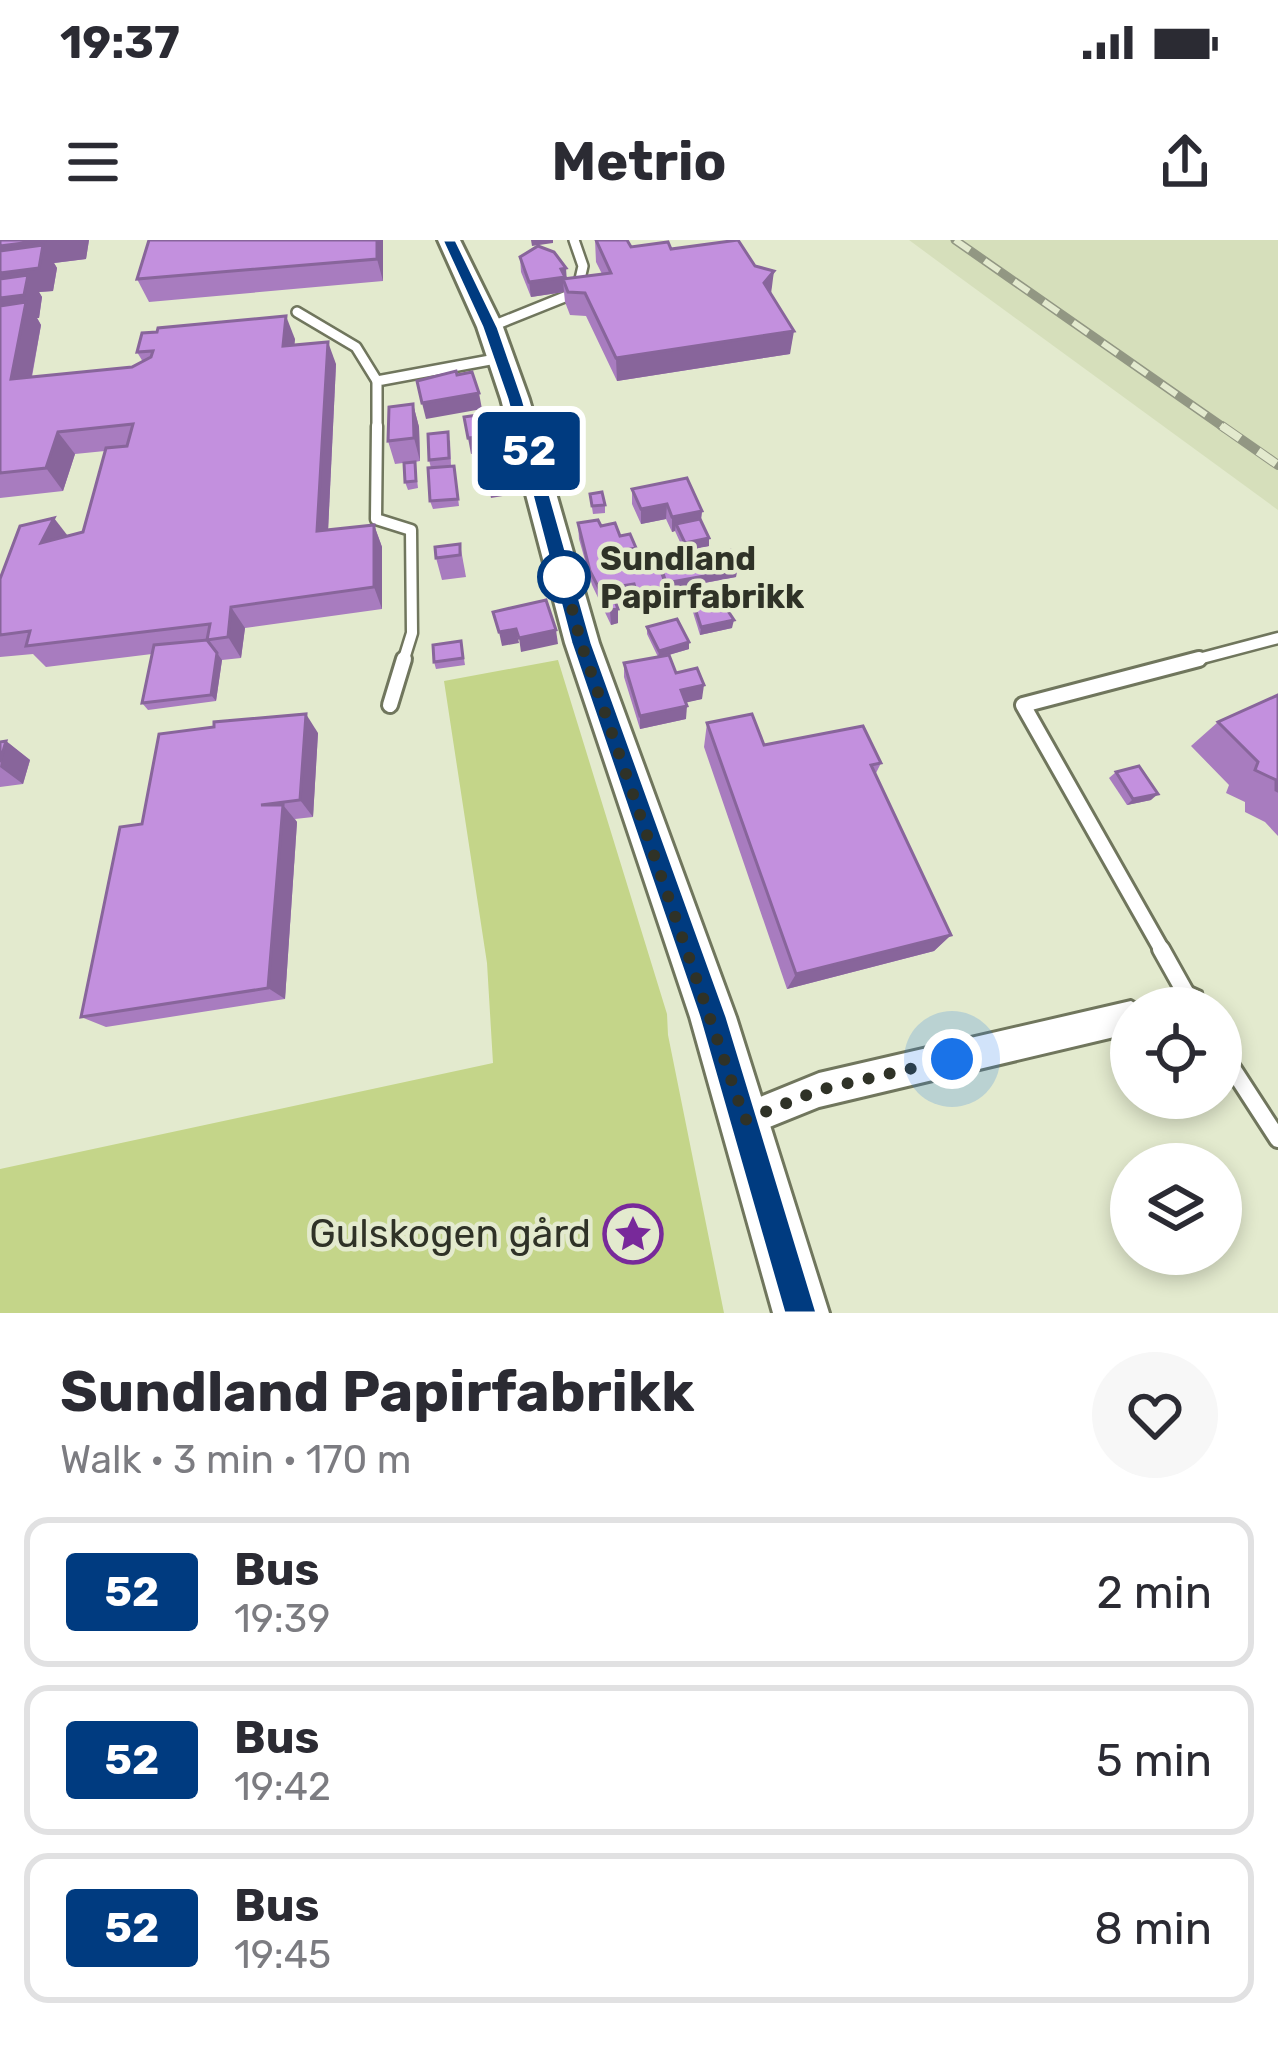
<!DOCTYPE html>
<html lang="en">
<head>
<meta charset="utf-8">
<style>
  :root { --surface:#fff; --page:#f7f7f7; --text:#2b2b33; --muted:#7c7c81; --line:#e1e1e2 }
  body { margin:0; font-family:Rubik,sans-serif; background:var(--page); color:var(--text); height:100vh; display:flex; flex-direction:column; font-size:45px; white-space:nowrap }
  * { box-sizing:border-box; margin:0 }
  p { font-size:39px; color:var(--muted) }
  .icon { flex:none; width:66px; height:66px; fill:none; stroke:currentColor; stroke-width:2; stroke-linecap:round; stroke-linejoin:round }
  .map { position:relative; height:1073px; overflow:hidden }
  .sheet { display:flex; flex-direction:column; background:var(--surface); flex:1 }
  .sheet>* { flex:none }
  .badge { padding:0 24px; border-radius:9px; font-size:42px; line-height:78px }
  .tools { position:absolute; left:1110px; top:747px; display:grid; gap:24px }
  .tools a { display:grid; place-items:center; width:132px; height:132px; border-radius:50%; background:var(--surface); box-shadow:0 6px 18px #0003; font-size:60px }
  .you { position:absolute; width:60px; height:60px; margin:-30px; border:9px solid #fff; border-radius:50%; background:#1a73e8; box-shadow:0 0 0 18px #1a73e833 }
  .map>.badge { position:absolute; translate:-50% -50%; box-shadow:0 0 0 6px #fff }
  .round { display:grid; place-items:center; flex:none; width:126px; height:126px; border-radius:63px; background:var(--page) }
  .head { display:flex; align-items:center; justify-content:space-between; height:204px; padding:0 60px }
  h1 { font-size:57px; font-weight:700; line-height:90px }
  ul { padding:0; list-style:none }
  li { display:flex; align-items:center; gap:36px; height:150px; margin:0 24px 18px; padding:0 36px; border:6px solid var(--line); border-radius:24px }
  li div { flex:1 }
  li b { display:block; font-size:45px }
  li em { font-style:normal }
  li .badge { min-width:132px; font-weight:700; text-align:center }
  .status { display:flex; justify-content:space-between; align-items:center; height:84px; padding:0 60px; background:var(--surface); direction:ltr }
  .status svg { height:33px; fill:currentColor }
  header { display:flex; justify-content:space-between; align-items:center; height:156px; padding:0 60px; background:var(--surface); font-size:54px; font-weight:700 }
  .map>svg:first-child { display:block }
</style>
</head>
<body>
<div class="status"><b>19:37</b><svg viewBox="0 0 49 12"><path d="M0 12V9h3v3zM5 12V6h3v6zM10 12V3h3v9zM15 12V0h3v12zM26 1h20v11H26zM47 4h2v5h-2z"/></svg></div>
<header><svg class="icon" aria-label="menu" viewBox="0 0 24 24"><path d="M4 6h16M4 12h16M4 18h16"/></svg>Metrio<svg class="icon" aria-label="share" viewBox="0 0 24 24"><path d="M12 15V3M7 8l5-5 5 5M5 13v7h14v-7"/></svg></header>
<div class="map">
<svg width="1278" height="1073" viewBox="0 0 1278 1073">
  <rect width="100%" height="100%" fill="#e3eace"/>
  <!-- built -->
  <path fill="#d6dfbb" d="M909,0h369v270l-327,-239z"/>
  <!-- green -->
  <path fill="#c4d589" d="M558,420l109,354 1,21 56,278h-724v-144l493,-106 -6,-100 -43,-282z"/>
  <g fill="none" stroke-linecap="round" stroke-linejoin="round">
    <defs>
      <g id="lane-far3">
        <path d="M297,72l59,35 21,34"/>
        <path d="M490,87l87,-35 6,-26 -9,-26"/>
        <path d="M377,189v-48l124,-23"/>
      </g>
      <g id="lane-far2">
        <path d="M377,186l-1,93 35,11 1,103 -9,29"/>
        <path d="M1187,422l91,-24"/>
      </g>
      <g id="lane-far1">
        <path d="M390,465l14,-46"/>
        <path d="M1163,712l-140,-247 176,-46"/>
      </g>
      <g id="lane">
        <path d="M1161,709l33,59"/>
        <path d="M1221,811l57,88"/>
      </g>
      <g id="street">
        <path d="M1190,747l11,5 3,16h-51l5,-11z"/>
        <path d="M1131,761l12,7h-12v25l-312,74 -74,30 -12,-5 -5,-12 5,-12 86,-35z"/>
      </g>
      <path id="secondary" d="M438,0h22l43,87 26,72 70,244 137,374 93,296h-56l-83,-296 -125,-374 -64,-244 -24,-72z"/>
    </defs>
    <!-- lane-far3 casing -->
    <use href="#lane-far3" stroke="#70765d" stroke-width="14"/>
    <!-- lane-far2 casing -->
    <use href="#lane-far2" stroke="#70765d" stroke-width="15"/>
    <!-- lane-far1 casing -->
    <use href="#lane-far1" stroke="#70765d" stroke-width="20"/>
    <!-- lane casing -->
    <use href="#lane" stroke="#70765d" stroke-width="22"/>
    <!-- street casing -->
    <use href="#street" stroke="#70765d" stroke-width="6"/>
    <!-- secondary casing -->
    <use href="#secondary" stroke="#70765d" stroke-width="6"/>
    <!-- lane-far3 -->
    <use href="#lane-far3" stroke="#fff" stroke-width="9"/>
    <!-- lane-far2 -->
    <use href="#lane-far2" stroke="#fff" stroke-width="10"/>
    <!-- lane-far1 -->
    <use href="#lane-far1" stroke="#fff" stroke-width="14"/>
    <!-- lane -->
    <use href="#lane" stroke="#fff" stroke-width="16"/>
    <!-- street -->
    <use href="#street" fill="#fff" fill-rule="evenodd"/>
    <!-- secondary -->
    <use href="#secondary" fill="#fff" fill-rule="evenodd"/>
    <defs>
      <path id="rail-far1" d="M955,0l271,189"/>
      <path id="rail" d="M1222,186l56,39"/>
    </defs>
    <!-- rail-far1 casing -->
    <use href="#rail-far1" stroke="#929783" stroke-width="9"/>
    <!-- rail casing -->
    <use href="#rail" stroke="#929783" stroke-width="10"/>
    <!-- rail-far1 -->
    <use href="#rail-far1" stroke="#e3eace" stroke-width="6" stroke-dasharray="18" stroke-linecap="butt"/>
    <!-- rail -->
    <use href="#rail" stroke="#e3eace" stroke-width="8" stroke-dasharray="22" stroke-linecap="butt"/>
  </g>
  <!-- wall -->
  <g fill="#a87cbf">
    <path d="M0,0h89l-3,19 -32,4 3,5 -4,23 -14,1 3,5 -3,21h-2l4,7 -9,52 100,-10 11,-5 -6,-10 158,-13 -1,6 42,19 -8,166 46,-5 8,22v62l-137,19 -4,30 -19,2 -6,41 -68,9 -6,-7 10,-49 -106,13 -13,-13 -33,3v-78l68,-43 15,-4 22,-81 -30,3 -12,37 -63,7z"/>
    <path d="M149,0h234v41l-234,21 -12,-23z"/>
    <path d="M595,0l36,7 40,2 100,44 19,61 -173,27 -31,-65 -16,-1 -5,-13 -1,-10 -33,5 -10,-25 -1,-15 47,21 35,-4 -6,-12z"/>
    <path d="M413,164l6,23 1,34 -5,1 3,26 -10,2 -3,-8 6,-20 -16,2 -7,-23z"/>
    <path d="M450,200l1,26h3l5,40 -26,3 -3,-8 1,-33 -2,-8z"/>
    <path d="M632,249l70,22 -1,9 8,18v8l-25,5 -9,-20 -3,1 -6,-13 -25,5 -9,-20z"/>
    <path d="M590,254l15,11v8l-12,1z"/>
    <path d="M578,283l23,3 19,10 16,27 -6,1 1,4 31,6 53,-12v-10l22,18 -1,7 -68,13v17l-20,4 -3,-8 -9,2 -2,-7 -19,4 3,21 -7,2 -19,-40 -13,-46z"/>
    <path d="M460,304l6,33 -24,3 -6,-22z"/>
    <path d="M693,362l39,26 -32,7 -8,-26z"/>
    <path d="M647,387l42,15v7l-20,6 7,18 26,26 -16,3v17l-46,10 -16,-52v-14l34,-6 -11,-23z"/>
    <path d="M461,401l4,24 -29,4 -2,-7z"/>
    <path d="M1278,455v141l-13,-14 -20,-10v-10l-19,-9 3,-8 -38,-39 27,-24z"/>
    <path d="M707,483l57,22 117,18 -6,12 76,160 -17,16 -147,38 -83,-242z"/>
    <path d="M318,493l-5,84 -18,2 2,3 -12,177 -179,28 -25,-10 61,-193z"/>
    <path d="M6,501l24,19 -7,24 -23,3v-45z"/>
    <path d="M1116,532l35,28 -24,5 -18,-27z"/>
  </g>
  <!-- shaded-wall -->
  <g fill="#88659b">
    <path d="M46,0h43l-3,19 -32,4 3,5 -4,23 -14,1 3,5 -3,21h-2l4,7 -14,76 -16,-22 -11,-56v-77z"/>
    <path d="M377,0h6v41l-6,-22z"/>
    <path d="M531,0h22v3l-21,3z"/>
    <path d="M566,28l1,15 -4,-4 1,13 -33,5 -2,-15z"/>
    <path d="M774,31l-3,23 -7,-11z"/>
    <path d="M286,76l9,23 -3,30 -9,-23z"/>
    <path d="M794,91l-4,23 -173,27 -1,-23z"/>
    <path d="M328,102l8,22 -9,189 -10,-22z"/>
    <path d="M479,153l3,16 -56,10 -4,-16z"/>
    <path d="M413,164l6,23 1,34 -6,-23z"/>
    <path d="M58,192l17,22 -12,37 -17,-23z"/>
    <path d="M478,197l3,15 -10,2 -3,-16z"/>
    <path d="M513,197l2,15 -32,6 -3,-16z"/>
    <path d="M485,227l38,10 3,15 -35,6 -3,-15 -6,1 -3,-16z"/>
    <path d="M667,264l-1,15 -25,5v-15z"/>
    <path d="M702,271l-2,15 -24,-2 -1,7 -3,1v-15z"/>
    <path d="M54,278l17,22 -30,3z"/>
    <path d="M374,285l8,22v62l-8,-22z"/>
    <path d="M709,298v8l-25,5 1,-8z"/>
    <path d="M636,308v15l-6,1 1,12 -9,2v-15l4,-13z"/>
    <path d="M737,330l-1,7 -70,13v-7z"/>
    <path d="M634,344v14l-23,5 -1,-15z"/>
    <path d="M645,349v14l-9,2v-14z"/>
    <path d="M669,353l-1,14 -20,4v-14z"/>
    <path d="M231,367l14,21 -4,30 -13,-21z"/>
    <path d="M618,369v14l-7,2 -1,-15z"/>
    <path d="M734,380l-2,8 -32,7 1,-8z"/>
    <path d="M516,389l3,14 -17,3 -3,-14z"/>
    <path d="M556,390l2,14 -37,8 -2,-14z"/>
    <path d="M689,402v7l-31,9 1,-7z"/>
    <path d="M217,413l5,7 -6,41 -5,-6z"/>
    <path d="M704,445l-2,14 -22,5 1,-14z"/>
    <path d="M687,466l-1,13 -46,10v-13z"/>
    <path d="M306,474l12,19 -5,84 -13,-17z"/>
    <path d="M6,501l24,19 -7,24 -23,-17z"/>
    <path d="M1158,554l-7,6 -24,5 6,-6z"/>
    <path d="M283,565l14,17 -12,177 -17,-11z"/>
    <path d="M951,695l-17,16 -147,38 9,-15z"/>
  </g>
  <!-- building -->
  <g fill="#c390de" stroke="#88659b" stroke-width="3">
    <path d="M0,0h46l-46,6z"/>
    <path d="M149,0h228v19l-240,20z"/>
    <path d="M596,0h31l4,7 37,-5 3,7 67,-9 17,26 19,5 -10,12 30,48 -178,27 -31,-65 -17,-1 -5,-13 48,-6z"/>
    <path d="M43,5l-4,23 -39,5v-22z"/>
    <path d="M538,6l16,6 12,16 -5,1 4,8 -36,5 -9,-25z"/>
    <path d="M28,35l-4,20 -24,3v-19z"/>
    <path d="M26,62l-15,77 121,-12 19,-10 2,-6 -16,1 5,-19 15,-1 1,-4 128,-12 -3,30 45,-4 -11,189 57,-6v62l-143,20 -3,30 -21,3 3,-16 -184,22 4,-15 -30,4v-56l20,-53 34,-8 -13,25 42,-11 23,-84 21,-2 6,-22 -75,8 -12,36 -46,5v-167z"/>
    <path d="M456,131l1,4 15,-3 7,21 -57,10 -5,-22z"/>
    <path d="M413,164l1,34 -26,3 1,-34z"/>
    <path d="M505,171l8,26 -33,5 -2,-5 -10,1 -4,-21z"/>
    <path d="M448,192l1,26 -20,2 -1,-26z"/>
    <path d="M517,208l6,29 -35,5 -3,-15 -6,1 -2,-8 6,-1 -1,-6z"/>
    <path d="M415,222l1,19 -11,1 -1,-19z"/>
    <path d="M454,226l4,33 -28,2 -2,-33z"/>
    <path d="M687,238l15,33 -30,6 -5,-13 -26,5 -9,-20z"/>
    <path d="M602,252l3,13 -13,1 -2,-12z"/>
    <path d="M700,279l9,19 -24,5 -9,-19z"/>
    <path d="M598,280l3,6 14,-3 5,13 10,-2 6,14 -10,2 4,12 -8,1 2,6 34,-6 11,30 -21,4 -3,-8 -9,2 -2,-7 -24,4 8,21 -8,1 -20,-39 -12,-48z"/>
    <path d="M460,304v11l-24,3 -1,-11z"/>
    <path d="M730,310l7,20 -71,13 -4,-13 56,-9 -3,-9z"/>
    <path d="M718,356l16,24 -33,7 -8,-25z"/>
    <path d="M546,360l10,30 -37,8 -3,-9 -17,3 -6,-20z"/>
    <path d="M677,379l12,23 -30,9 -12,-24z"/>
    <path d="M207,400l10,13 -6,42 -69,8 12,-58z"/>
    <path d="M461,401l2,17 -29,4 -1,-17z"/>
    <path d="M669,415l7,18 21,-5 7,17 -23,5 6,16 -47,10 -16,-53z"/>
    <path d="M1278,455v96l-2,-1v-10l-21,-10 3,-8 -40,-40z"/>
    <path d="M306,474l-6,86 -39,5h22l-15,183 -187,29 39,-190 22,-3 17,-90 55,-7v-5z"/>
    <path d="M752,474l12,31 99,-19 18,37 -10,2 80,170 -155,39 -89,-251z"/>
    <path d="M6,501l-6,21v-20z"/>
    <path d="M1139,526l19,28 -25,5 -17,-27z"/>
  </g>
  <!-- line -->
  <path fill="#003b80" stroke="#fff" stroke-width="3" d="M442,0h14l42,87 25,72 69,244 135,374 90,296h-33l-85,-296 -128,-374 -64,-244 -25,-72z"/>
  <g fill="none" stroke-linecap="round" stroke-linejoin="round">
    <!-- walk -->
    <path stroke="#2f3227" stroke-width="12" stroke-dasharray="0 21.6" d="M564,337l-4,-15 21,81 164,477 74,-30 133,-31"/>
  </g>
  <!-- icons -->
  <defs>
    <symbol id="sight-ring" viewBox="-11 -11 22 22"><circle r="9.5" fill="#e3eace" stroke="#78299a" stroke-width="1.5"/><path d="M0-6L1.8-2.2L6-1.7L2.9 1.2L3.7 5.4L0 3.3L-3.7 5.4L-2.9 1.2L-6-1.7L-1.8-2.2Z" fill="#78299a"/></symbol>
  </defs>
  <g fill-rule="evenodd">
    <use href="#sight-ring" x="600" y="961" width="66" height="66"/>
  </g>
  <!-- markers -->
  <circle fill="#fff" stroke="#003b80" stroke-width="6" cx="564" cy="337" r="24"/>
  <g text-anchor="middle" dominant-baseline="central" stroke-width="9" stroke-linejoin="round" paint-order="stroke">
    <!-- stop labels -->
    <g font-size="33" font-weight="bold" fill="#2f3227" stroke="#e3eace" text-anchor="start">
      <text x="600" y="318">Sundland<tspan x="600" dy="38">Papirfabrikk</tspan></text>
    </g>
    <!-- near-poi labels -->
    <g font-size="39" fill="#2f3227" stroke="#e3eace" text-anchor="end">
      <text x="591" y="994">Gulskogen gård</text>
    </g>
  </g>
</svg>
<div class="tools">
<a><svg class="icon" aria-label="locate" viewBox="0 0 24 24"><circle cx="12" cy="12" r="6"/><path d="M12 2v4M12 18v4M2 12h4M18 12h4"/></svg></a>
<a><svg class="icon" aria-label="layers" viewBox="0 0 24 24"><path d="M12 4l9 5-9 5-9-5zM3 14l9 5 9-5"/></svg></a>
</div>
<div class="you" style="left:952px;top:819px"></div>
<b class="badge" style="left:529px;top:211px;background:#003b80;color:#fff">52</b>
</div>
<section class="sheet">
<div class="head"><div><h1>Sundland Papirfabrikk</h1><p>Walk · 3 min · 170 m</p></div><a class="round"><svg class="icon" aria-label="heart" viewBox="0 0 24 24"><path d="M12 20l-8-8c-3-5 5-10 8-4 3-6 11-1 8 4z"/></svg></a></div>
<ul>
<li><span class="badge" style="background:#003b80;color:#fff">52</span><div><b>Bus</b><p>19:39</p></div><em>2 min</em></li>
<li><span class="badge" style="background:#003b80;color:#fff">52</span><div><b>Bus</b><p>19:42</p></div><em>5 min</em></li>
<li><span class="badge" style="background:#003b80;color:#fff">52</span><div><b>Bus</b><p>19:45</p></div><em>8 min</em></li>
</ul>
</section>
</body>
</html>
